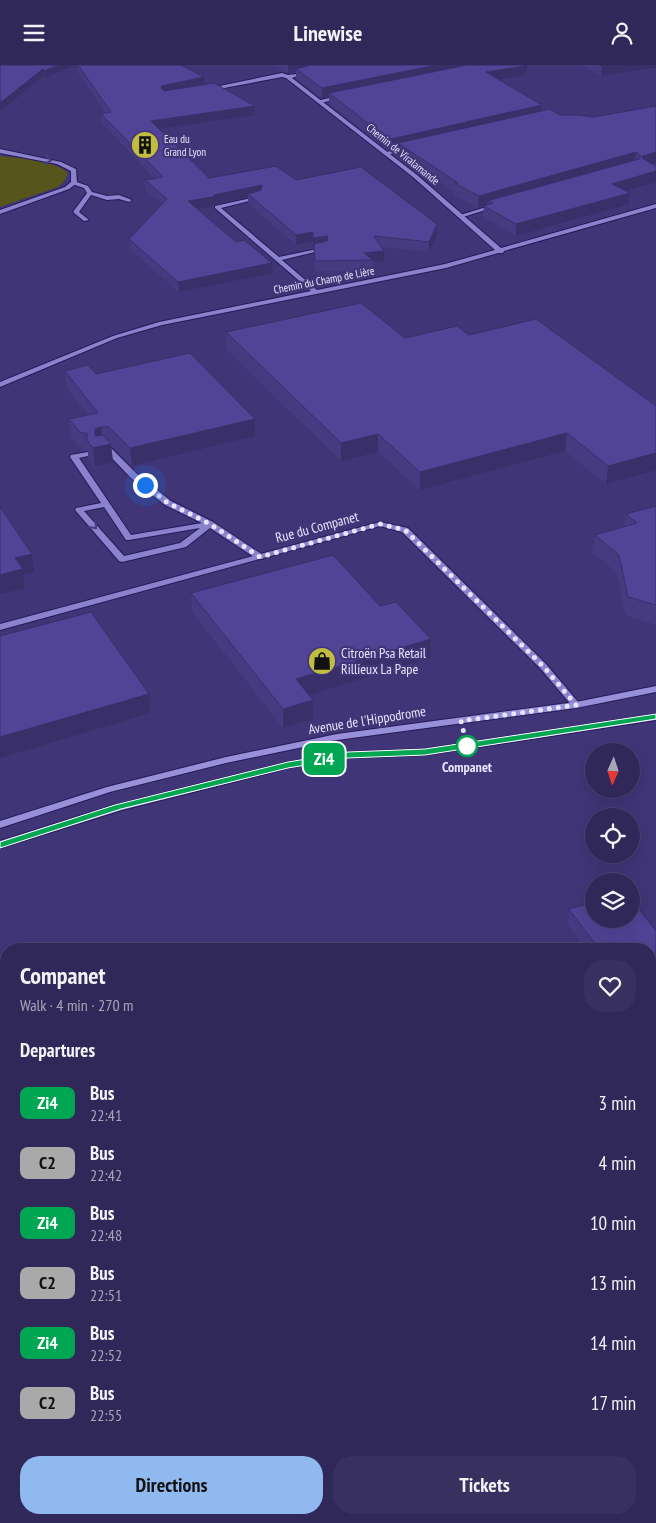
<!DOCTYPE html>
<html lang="en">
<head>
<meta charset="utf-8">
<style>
  :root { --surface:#302859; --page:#38305f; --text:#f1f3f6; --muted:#a8a6ba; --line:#4b446f; --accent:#90b9f0 }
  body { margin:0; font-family:"PT Sans Narrow",sans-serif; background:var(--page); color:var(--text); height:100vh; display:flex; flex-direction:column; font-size:19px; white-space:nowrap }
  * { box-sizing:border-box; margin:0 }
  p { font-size:16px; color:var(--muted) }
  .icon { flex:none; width:28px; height:28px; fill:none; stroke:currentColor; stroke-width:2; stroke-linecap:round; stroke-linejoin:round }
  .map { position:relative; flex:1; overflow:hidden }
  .drawer { position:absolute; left:0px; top:878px; width:656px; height:581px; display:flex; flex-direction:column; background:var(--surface); border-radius:20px 20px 0 0; box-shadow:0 5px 20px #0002,0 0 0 1px var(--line) }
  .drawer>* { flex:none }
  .badge { padding:0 10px; border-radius:8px; font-size:18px; line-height:32px }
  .needle { width:32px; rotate:183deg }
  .fabs { position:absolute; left:585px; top:678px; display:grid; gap:10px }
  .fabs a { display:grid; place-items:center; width:55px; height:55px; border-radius:50%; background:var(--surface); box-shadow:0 5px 20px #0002,0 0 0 1px var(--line); font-size:25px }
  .you { position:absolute; width:25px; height:25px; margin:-12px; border:4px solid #fff; border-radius:50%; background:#1a73e8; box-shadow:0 0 0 8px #1a73e833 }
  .map>.badge { position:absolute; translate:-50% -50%; box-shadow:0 0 0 2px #fff }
  h2 { padding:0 20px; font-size:19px; line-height:45px }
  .round { display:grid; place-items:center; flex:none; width:52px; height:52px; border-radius:20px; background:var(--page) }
  .summary { display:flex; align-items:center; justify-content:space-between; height:85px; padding:0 20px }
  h1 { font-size:24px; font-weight:700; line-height:38px }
  .button { display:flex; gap:10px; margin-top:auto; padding:10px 20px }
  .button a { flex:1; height:58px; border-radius:20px; background:var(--accent); color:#111; font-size:20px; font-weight:700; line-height:58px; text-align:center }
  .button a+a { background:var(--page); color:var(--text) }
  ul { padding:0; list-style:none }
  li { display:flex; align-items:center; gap:15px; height:60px; padding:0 20px }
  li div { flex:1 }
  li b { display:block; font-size:19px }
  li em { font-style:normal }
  li .badge { min-width:55px; font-weight:700; text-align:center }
  header { display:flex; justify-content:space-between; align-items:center; height:65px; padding:0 20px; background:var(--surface); font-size:22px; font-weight:700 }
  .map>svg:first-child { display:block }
</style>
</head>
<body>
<header><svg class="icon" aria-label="menu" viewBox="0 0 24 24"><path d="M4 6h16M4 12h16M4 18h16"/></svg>Linewise<svg class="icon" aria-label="person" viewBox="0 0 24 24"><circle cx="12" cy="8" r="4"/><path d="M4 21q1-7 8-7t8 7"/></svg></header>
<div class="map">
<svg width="656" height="1458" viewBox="0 0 656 1458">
  <rect width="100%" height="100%" fill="#403577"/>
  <!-- green -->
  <path fill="#56551b" d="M0,91c18,2 54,4 68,17l-4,9 -6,5 -58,20z"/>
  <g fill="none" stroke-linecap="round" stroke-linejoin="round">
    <defs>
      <g id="lane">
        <path d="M341,30l3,2 -1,1 -23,5 -3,-2z"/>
        <path d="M409,81l3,2 -1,1 -25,6 -3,-2z"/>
        <path d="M74,116l14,5 4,6 15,4 12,-1 13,5 -3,2 -10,-3 -12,1 -16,-5 -12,17 10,8 -5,1 -11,-9 14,-19 -3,-5 -12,-4 -1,-1z"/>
        <path d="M493,140l5,1 -38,12 -3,-2z"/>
        <path d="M103,381h6l28,28 34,27 42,21 50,33v4h-6l-47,-31 -24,19 -64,15 -3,-1 -44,-51 1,-2 25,-5 -31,-46 1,-2 17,-3v4l-9,2 52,77 71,-12 -37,-18 -34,-27 -26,-27 -6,1v-4zM104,442l22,33h3l71,-12 -20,15 -56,13 -40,-45z"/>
        <path d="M656,649v6l-231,35 -77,3 -60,10 -166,42 -122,38v-7l115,-36 173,-43 60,-10 77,-3z"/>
      </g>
      <g id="street">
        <path d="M282,8l6,2 9,-1v2l-5,2 125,97 84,73 155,-44v4l-152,43 -1,2h-5l-52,15 -284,57 -45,13 -117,49v-5l113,-46 46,-14 152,-31 -96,-83v-2l46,-10v2l-40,10 58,49 48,-10v2l-45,11 35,30 128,-26 50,-14 -82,-73 -127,-99 -4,-1 -74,14 -3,-2z"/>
        <path d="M0,84l61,13 15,7 1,14 -8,6 -69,25v-4l65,-23 6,-5v-11l-14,-7 -57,-11z"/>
        <path d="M380,457l28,6 138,136 33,39 2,2 -2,2h-6l-33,-39 -138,-136 -22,-6 -380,104v-6z"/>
      </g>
      <path id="secondary" d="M656,621v6l-80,16 -239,32 -111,23 -116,29 -110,36v-7l107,-34 119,-30 111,-23 239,-32z"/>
    </defs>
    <!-- lane casing -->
    <use href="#lane" stroke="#281959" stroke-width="2"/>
    <!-- street casing -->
    <use href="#street" stroke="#281959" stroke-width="2"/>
    <!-- secondary casing -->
    <use href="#secondary" stroke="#281959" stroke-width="2"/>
    <!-- lane -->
    <use href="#lane" fill="#8a82cc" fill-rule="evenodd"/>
    <!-- street -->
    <use href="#street" fill="#8a82cc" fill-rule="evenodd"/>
    <!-- secondary -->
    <use href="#secondary" fill="#9891d9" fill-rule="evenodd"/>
  </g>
  <!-- wall -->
  <g fill="#463a81">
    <path d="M0,0h181l24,19 50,22v9l-96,14 50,49 87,2 141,44v10l-8,18 -47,-5 2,14 -11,1v8l-58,1 -2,-30 -17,4 -48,-42v-6l-33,7 -2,2 -16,3 39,33 36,21 1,10 -94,19 -49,-43 -1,-10 34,-35 -18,-14v-10l10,-1 -53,-56 -1,-9 5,-1 -28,-40v-6l-10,1 -23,10 -1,-2 -44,35z"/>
    <path d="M272,0h253l1,10 -27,5 43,25 -1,6 19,4h18l78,48 -4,1 -26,27 4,2 -1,11 -113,32 -33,-19 1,-11 -6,2 -24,-13v-3l-56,-38v-6l-8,1 -12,-6 -49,-40v-6l-7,1 -26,-19v-8l-8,2z"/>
    <path d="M581,0h75l-55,11z"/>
    <path d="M226,267l179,6 64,-3 187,71 -50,78 -41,-33 -145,39 -42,-38 -37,9 -115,-112z"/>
    <path d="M65,306l31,3 159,45v17l-123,30 -21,-20 2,16 -18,4 -7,-8v-7h-5l-12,-14 -2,-18 19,-4 -22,-28z"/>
    <path d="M656,441v119l-31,-10 -8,-42 -24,-20 2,-18 29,-8 2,-13z"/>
    <path d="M191,528l239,65 -121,37 4,24 -30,9 -91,-116z"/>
    <path d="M631,834l25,32v63l-6,2v-47h-65l-17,-25 1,-15 25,-7v17h37z"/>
  </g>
  <!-- shaded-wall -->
  <g fill="#392f69">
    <path d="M59,0h18l1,2 -10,1 -23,10 -1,-7z"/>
    <path d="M288,0h35l-27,4v2l-8,2z"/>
    <path d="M437,0h47l-155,28v4l-7,1v-10z"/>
    <path d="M611,0h45v2l-55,9 1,-10z"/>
    <path d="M527,1l-1,9 -40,7v-10z"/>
    <path d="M43,4l1,7 -44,35v-8z"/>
    <path d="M204,12l1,9 -44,10v-8l1,-2z"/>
    <path d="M542,40l-1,10 -143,28v5l-8,1 1,-10z"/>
    <path d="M255,41v9l-104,15v-9z"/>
    <path d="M636,87l-2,11 -147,38v5l-9,2 1,-12z"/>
    <path d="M656,87v11l-15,4 1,-9 1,-2z"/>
    <path d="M656,106v11l-46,13 2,-11z"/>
    <path d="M262,120v10l-14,-1v3l-33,7 -2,2 -24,5 -1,-10 26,-6z"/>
    <path d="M630,128l-1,11 -113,32v-12z"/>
    <path d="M437,159v10l-8,18v-10z"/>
    <path d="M313,167v9l-17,4v-10z"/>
    <path d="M328,171v10l-15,2v-10z"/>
    <path d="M384,186v10l-11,1v-2l-9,-7z"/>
    <path d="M272,198l1,10 -94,19 -1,-10z"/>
    <path d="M255,354v17l-123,30 -2,-18z"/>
    <path d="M101,362l2,17h8l2,18 -18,4 -2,-18 2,-19z"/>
    <path d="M567,368l-2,18 -145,39v-18z"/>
    <path d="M378,369v18l-37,9v-18z"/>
    <path d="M656,388v17l-50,14 2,-18z"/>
    <path d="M32,489l2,18 -11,3 2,13 -25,6v-19l15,-17z"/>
    <path d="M431,574l-1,19 -134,41v-20z"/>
    <path d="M149,629l1,19 -150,45v-21z"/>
    <path d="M313,635v19l-30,9v-19z"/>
    <path d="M656,915v14l-6,2v-15z"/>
  </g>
  <!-- building -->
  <g fill="#514396" stroke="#392f69">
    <path d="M0,0h59l-15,6 -1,-2 -43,34z"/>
    <path d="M78,0h103l23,12 -42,9 -1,2 3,3 50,-8 41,23 -104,15 58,57 67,-12 20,14 65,-13 76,57 -8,18 -55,-6 10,15 -20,2 9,7 -58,1 -1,-17 13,-3 1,-5 -15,2v-6l-17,3 -48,-41 13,-4 1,-5 -48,10 -1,2 -25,4 48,41 8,-2 28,23 -94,19 -49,-43 38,-40 -22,-19 18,-3 -62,-63 10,-2z"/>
    <path d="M311,0h126l-115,23 -26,-19z"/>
    <path d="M467,0h58l2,1 -41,6 56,33 -151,34 -12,-7 -50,-39z"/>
    <path d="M599,0h12l-9,1z"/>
    <path d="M656,41v46l-13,4 -1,2 14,8v5l-44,13 18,9 -114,31 -32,-18 9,-3 -6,-2 152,-42 2,-3 -5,-4 -157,44 -25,-13h4l-60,-40 152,-34 10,6h18l15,2z"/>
    <path d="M361,238l44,35 52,-12 12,9 67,-16 120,87v47l-48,13 -41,-33 -147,39 -42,-38 -37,9 -115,-111z"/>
    <path d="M190,288l65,66 -125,29 -21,-21h-8l-6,2v7l8,-1 8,9 -18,4 -6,-8v-7h-6l-12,-14 29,-6 -33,-42 23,-6 8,9z"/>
    <path d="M656,441v99l-28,-8 -9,-42 -24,-20 42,-12 -11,-9z"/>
    <path d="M0,442l32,47 -17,4 8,11 -23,6z"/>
    <path d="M333,490l47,51 16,-4 35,37 -135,40 17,21 -30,9 -92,-116z"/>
    <path d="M91,547l58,82 -149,43v-101z"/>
    <path d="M631,834l25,32v49l-6,1v-32h-51l-30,-40 25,-7v17h37z"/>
  </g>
  <!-- one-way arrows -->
  <defs><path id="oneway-chevron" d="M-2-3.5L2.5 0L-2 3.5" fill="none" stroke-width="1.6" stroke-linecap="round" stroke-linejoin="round" transform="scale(1.25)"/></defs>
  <g stroke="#473d80">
    <use href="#oneway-chevron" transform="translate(48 95) rotate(13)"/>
    <use href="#oneway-chevron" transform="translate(94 461) rotate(48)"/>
  </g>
  <!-- line -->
  <path fill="#00a651" stroke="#fff" d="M656,649v5l-231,36 -77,3 -60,10 -167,41 -121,39v-6l115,-37 173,-43 60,-10 77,-3z"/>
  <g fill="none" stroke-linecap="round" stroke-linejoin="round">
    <!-- walk -->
    <path stroke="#e7e6fe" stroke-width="5" stroke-dasharray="0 9" d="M145,420l23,18 42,21 50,33 120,-33 25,6 138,136 33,39 -115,16 6,25"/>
  </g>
  <!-- icons -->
  <defs>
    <symbol id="building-disc" viewBox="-11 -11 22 22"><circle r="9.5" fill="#c1bd40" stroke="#403577"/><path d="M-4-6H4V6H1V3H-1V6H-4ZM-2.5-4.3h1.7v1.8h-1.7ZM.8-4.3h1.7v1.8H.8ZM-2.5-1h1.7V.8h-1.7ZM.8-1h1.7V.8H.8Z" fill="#111"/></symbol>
    <symbol id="shop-disc" viewBox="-11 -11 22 22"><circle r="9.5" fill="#c1bd40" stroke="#403577"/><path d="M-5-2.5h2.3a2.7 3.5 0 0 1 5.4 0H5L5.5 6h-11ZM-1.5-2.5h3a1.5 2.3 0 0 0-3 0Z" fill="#111"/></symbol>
  </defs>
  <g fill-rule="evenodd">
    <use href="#building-disc" x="129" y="64" width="32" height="32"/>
    <use href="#shop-disc" x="306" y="580" width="32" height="32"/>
  </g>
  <!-- markers -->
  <circle fill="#fff" stroke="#00a651" stroke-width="2.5" cx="467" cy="681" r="10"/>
  <g text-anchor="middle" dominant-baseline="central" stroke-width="4.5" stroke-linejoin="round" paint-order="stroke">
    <!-- far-poi labels -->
    <g font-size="11" fill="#e7e6fe" stroke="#403577" text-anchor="start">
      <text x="164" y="74">Eau du<tspan x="164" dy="13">Grand Lyon</tspan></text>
    </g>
    <!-- far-street labels -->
    <g font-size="11" fill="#e7e6fe" stroke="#403577">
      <text transform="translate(403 89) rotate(39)">Chemin de Viralamande</text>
      <text transform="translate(324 215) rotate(-11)">Chemin du Champ de Lière</text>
    </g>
    <!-- street labels -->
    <g font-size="14" fill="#e7e6fe" stroke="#403577">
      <text transform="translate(317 462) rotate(-15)">Rue du Companet</text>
      <text transform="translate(367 655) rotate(-9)">Avenue de l'Hippodrome</text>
    </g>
    <!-- poi labels -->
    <g font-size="14" fill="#e7e6fe" stroke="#403577" text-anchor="start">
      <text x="341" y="588">Citroën Psa Retail<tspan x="341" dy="16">Rillieux La Pape</tspan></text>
    </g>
    <!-- stop labels -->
    <g font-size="14" font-weight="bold" fill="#e7e6fe" stroke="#403577">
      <text x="467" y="702">Companet</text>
    </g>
  </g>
</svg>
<div class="fabs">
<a><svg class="needle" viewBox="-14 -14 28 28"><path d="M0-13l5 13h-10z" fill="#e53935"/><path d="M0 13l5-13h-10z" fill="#a8a6ba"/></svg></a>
<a><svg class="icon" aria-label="locate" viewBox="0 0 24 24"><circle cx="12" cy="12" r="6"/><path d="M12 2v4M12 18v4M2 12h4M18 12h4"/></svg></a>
<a><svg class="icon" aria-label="layers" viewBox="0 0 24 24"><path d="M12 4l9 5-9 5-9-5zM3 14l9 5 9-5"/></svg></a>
</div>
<div class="you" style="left:145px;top:420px"></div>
<b class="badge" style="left:324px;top:694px;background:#00a651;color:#fff">Zi4</b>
<section class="drawer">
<div class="summary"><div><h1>Companet</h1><p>Walk · 4 min · 270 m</p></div><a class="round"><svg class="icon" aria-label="heart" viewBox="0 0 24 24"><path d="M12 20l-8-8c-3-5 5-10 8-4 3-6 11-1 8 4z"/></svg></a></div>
<h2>Departures</h2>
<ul>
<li><span class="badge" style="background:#00a651;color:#fff">Zi4</span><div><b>Bus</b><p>22:41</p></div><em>3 min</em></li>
<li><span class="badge" style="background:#a9a9a9;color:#111">C2</span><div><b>Bus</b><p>22:42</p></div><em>4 min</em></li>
<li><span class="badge" style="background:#00a651;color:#fff">Zi4</span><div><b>Bus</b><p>22:48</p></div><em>10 min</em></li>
<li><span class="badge" style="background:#a9a9a9;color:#111">C2</span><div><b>Bus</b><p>22:51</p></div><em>13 min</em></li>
<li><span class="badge" style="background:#00a651;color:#fff">Zi4</span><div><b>Bus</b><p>22:52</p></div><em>14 min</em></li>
<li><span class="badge" style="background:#a9a9a9;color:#111">C2</span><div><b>Bus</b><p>22:55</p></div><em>17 min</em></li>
</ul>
<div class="button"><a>Directions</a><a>Tickets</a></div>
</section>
</div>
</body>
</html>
